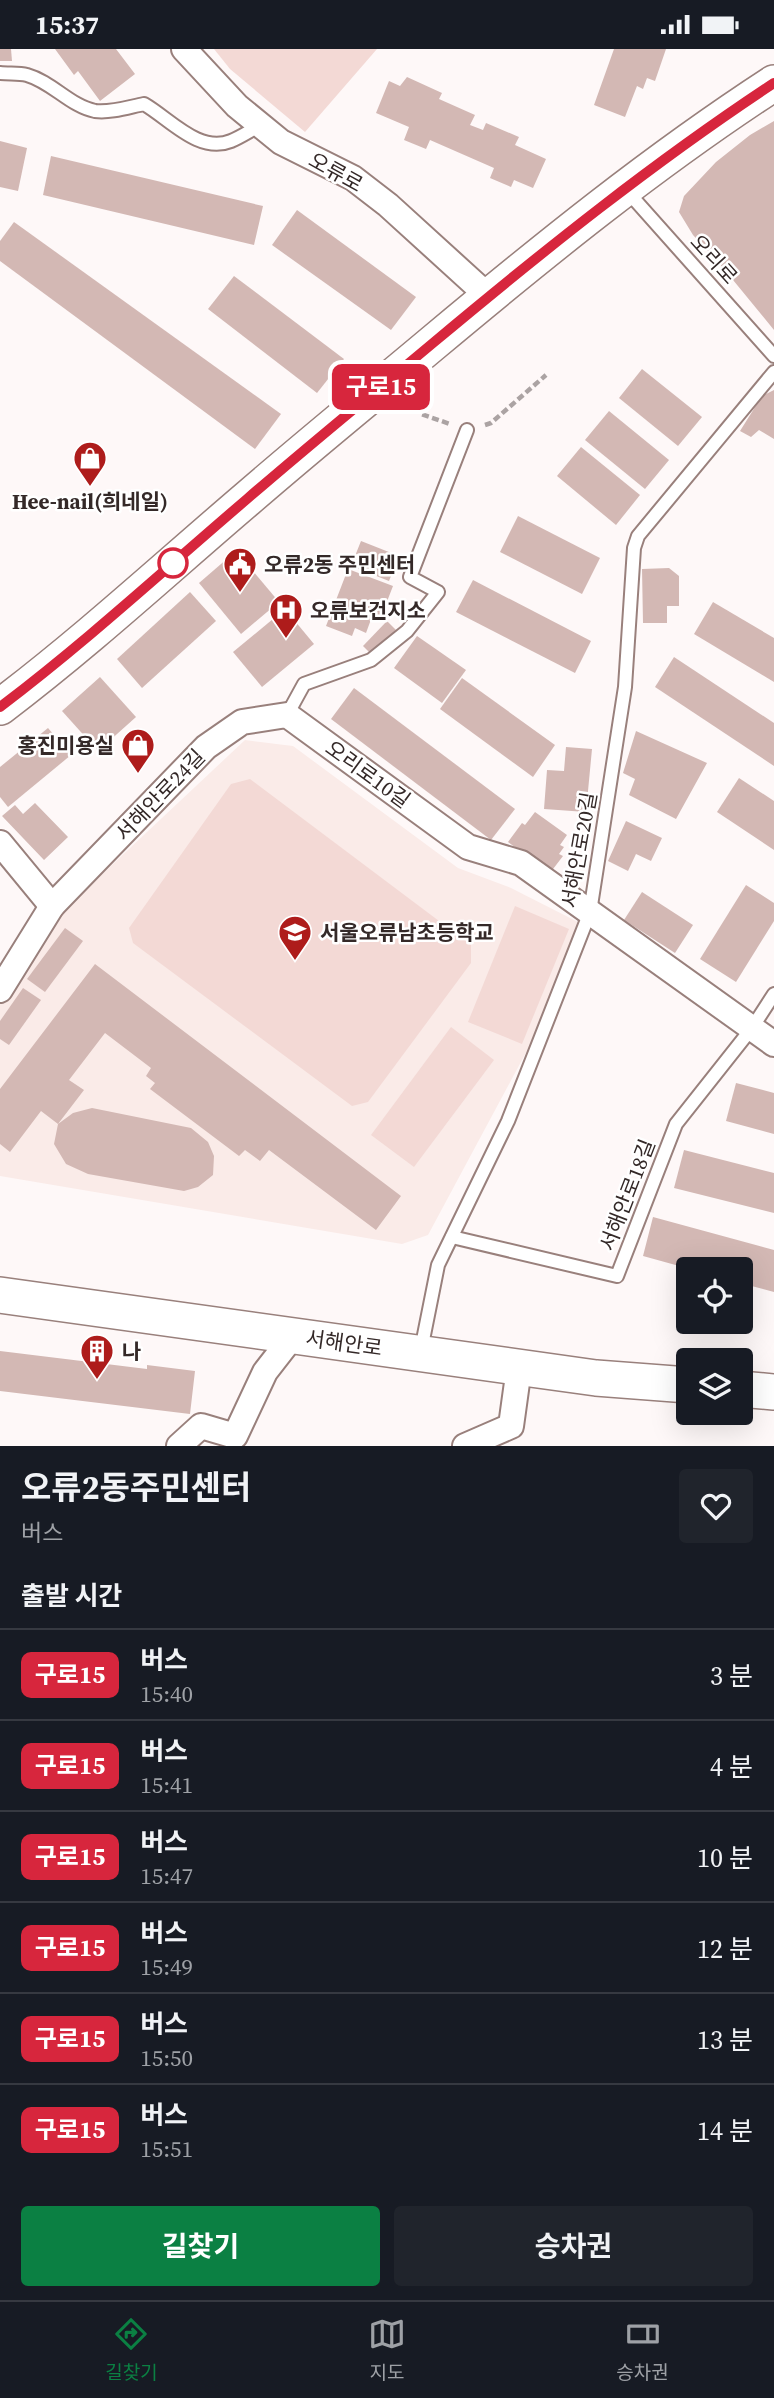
<!DOCTYPE html>
<html lang="ko">
<head>
<meta charset="utf-8">
<style>
  :root { --surface:#171b24; --page:#20242c; --text:#f1f3f6; --muted:#9ea1a6; --line:#363941; --accent:#0b8043 }
  body { margin:0; font-family:"Source Serif 4","Noto Sans KR",serif; background:var(--page); color:var(--text); height:100vh; display:flex; flex-direction:column; font-size:26px; white-space:nowrap }
  * { box-sizing:border-box; margin:0 }
  p { font-size:23px; color:var(--muted) }
  .icon { flex:none; width:38px; height:38px; fill:none; stroke:currentColor; stroke-width:2; stroke-linecap:round; stroke-linejoin:round }
  .map { position:relative; height:1397px; overflow:hidden }
  .drawer { display:flex; flex-direction:column; background:var(--surface); flex:1 }
  .drawer>* { flex:none }
  .badge { padding:0 14px; border-radius:10px; font-size:24px; line-height:46px }
  .fabs { position:absolute; left:676px; top:1208px; display:grid; gap:14px }
  .fabs a { display:grid; place-items:center; width:77px; height:77px; border-radius:7px; background:var(--surface); box-shadow:0 7px 28px #0002; font-size:35px }
  .map>.badge { position:absolute; translate:-50% -50%; box-shadow:0 0 0 4px #fff }
  h2 { padding:0 21px; font-size:26px; line-height:63px }
  .round { display:grid; place-items:center; flex:none; width:74px; height:74px; border-radius:7px; background:var(--page) }
  .head { display:flex; align-items:center; justify-content:space-between; height:119px; padding:0 21px }
  h1 { font-size:33px; font-weight:700; line-height:52px }
  .action { display:flex; gap:14px; margin-top:auto; padding:14px 21px }
  .action a { flex:1; height:80px; border-radius:7px; background:var(--accent); color:#fff; font-size:28px; font-weight:700; line-height:80px; text-align:center }
  .action a+a { background:var(--page); color:var(--text) }
  ul { padding:0; list-style:none }
  li { display:flex; align-items:center; gap:21px; height:91px; padding:0 21px; border-top:2px solid var(--line) }
  li div { flex:1 }
  li b { display:block; font-size:26px }
  li em { font-style:normal }
  li .badge { min-width:77px; font-weight:700; text-align:center }
  .status { display:flex; justify-content:space-between; align-items:center; height:49px; padding:0 35px; background:var(--surface); direction:ltr }
  .status svg { height:19px; fill:currentColor }
  .dock { display:flex; justify-content:space-around; align-items:center; height:98px; border-top:2px solid var(--line); background:var(--surface); font-size:19px; color:var(--muted) }
  .dock a { display:grid; justify-items:center; gap:4px }
  .dock .active { color:var(--accent) }
  .map>svg:first-child { display:block }
</style>
</head>
<body>
<div class="status"><b>15:37</b><svg viewBox="0 0 49 12"><path d="M0 12V9h3v3zM5 12V6h3v6zM10 12V3h3v9zM15 12V0h3v12zM26 1h20v11H26zM47 4h2v5h-2z"/></svg></div>
<div class="map">
<svg width="774" height="1397" viewBox="0 0 774 1397">
  <rect width="100%" height="100%" fill="#fef8f8"/>
  <!-- built -->
  <path fill="#faebe8" d="M245,691l48,6 165,122 53,20 67,34 -49,125 -101,188 -26,9 -402,-68v-175l64,-91z"/>
  <!-- green -->
  <g fill="#f3d9d5">
    <path d="M214,0h163l-72,83 -75,-63z"/>
    <path d="M250,730l221,166v18l-103,139 -16,4 -219,-163 -4,-15 102,-144z"/>
    <path d="M515,857l54,23 -47,115 -54,-22z"/>
    <path d="M451,978l43,33 -80,107 -43,-32z"/>
  </g>
  <!-- building -->
  <g fill="#d3b8b4">
    <path d="M0,0h11l1,12h-12z"/>
    <path d="M55,0h61l19,25 -35,27 -22,-30 -4,4z"/>
    <path d="M614,0h52l-11,32 -8,-3 -4,11 -6,-3 -12,31 -31,-12z"/>
    <path d="M407,28l35,16 -3,6 36,16 -5,10 13,5 3,-7 33,14 -4,8 31,14 -13,29 -19,-8 -3,7 -21,-9 4,-10 -64,-28 -4,9 -22,-9 5,-13 -33,-14 13,-32 11,5z"/>
    <path d="M774,72v209l-50,-61 -31,-34 -14,-23 5,-16 32,-34 34,-27z"/>
    <path d="M0,92l27,7 -9,43 -18,-4z"/>
    <path d="M51,107l212,50 -9,39 -211,-50z"/>
    <path d="M297,161l119,87 -25,33 -119,-85z"/>
    <path d="M14,173l267,192 -26,35 -255,-188v-20z"/>
    <path d="M234,227l110,83 -27,34 -109,-84z"/>
    <path d="M642,320l60,48 -24,29 -59,-48z"/>
    <path d="M774,341v49l-15,-9 -8,7 -11,-6 22,-35z"/>
    <path d="M609,362l60,49 -24,29 -60,-49z"/>
    <path d="M581,398l59,48 -24,30 -59,-49z"/>
    <path d="M518,467l82,42 -18,36 -82,-42z"/>
    <path d="M361,492l38,15 -10,25 -38,-15z"/>
    <path d="M236,502l43,51 -38,32 -42,-51z"/>
    <path d="M669,519l10,8v30h-12v17h-24l-1,-54z"/>
    <path d="M348,520l45,17 -12,31 -8,-3 -7,19 -11,-5 -3,8 -26,-10z"/>
    <path d="M473,531l118,61 -16,32 -119,-61z"/>
    <path d="M190,543l26,29 -74,67 -25,-29z"/>
    <path d="M713,553l61,36v44l-80,-48z"/>
    <path d="M285,560l29,35 -52,43 -29,-35z"/>
    <path d="M387,572l9,9 -24,25 -9,-9z"/>
    <path d="M417,587l49,34 -24,33 -48,-35z"/>
    <path d="M674,608l100,66v43l-119,-79z"/>
    <path d="M100,628l36,40 -38,34 -36,-40z"/>
    <path d="M462,629l93,67 -22,32 -93,-68z"/>
    <path d="M354,639l161,121 -24,31 -160,-121z"/>
    <path d="M48,679l23,27 -63,52 -8,-10v-30z"/>
    <path d="M636,682l71,32 -31,56 -47,-24 6,-16 -12,-6z"/>
    <path d="M566,698l26,2 -6,63 -42,-3 3,-39 17,1z"/>
    <path d="M739,729l35,23v49l-57,-38z"/>
    <path d="M35,754l33,34 -24,23 -42,-44 13,-11 8,9z"/>
    <path d="M535,763l32,23 -7,10 4,2 -5,7 4,2 -13,17 -42,-31 14,-19 3,2z"/>
    <path d="M626,772l36,17 -11,23 -15,-7 -8,17 -20,-10z"/>
    <path d="M746,836l28,18v18l-38,61 -36,-23z"/>
    <path d="M642,843l51,33 -18,28 -51,-33z"/>
    <path d="M65,879l18,13 -38,51 -18,-13z"/>
    <path d="M95,915l306,232 -25,34 -107,-80 -9,11 -15,-11 -6,6 -89,-67 5,-6 -9,-7 5,-8 -46,-35 -36,47 15,10 -26,34 15,-11 19,-5 99,20 17,14 6,14 -1,19 -15,12 -14,4 -96,-17 -22,-10 -12,-20 4,-20 -17,-13 -31,41 -10,-8v-55z"/>
    <path d="M23,939l18,12 -32,45 -9,-6v-18z"/>
    <path d="M736,1034l38,10v41l-48,-13z"/>
    <path d="M684,1101l90,23v40l-100,-25z"/>
    <path d="M653,1168l121,33v42l-34,-9v-14h-50l-47,-13z"/>
    <path d="M0,1302l147,18v-4l48,6 -5,43 -190,-23z"/>
  </g>
  <g fill="none" stroke-linecap="round" stroke-linejoin="round">
    <defs>
      <g id="lane">
        <path d="M0,24c9,1 19,0 27,2 25,7 43,31 68,36 16,2 34,-4 49,-7 26,15 55,50 87,37 10,-4 20,-11 30,-16"/>
        <path d="M627,142l147,165"/>
        <path d="M287,666l17,-31 67,-24 36,-29 31,-39 -28,-15 57,-147"/>
        <path d="M452,1188l165,39 59,-152 76,-96 22,-34"/>
        <path d="M421,1301l17,-85 70,-144 82,-209 35,-225 9,-139 4,-12 136,-164"/>
      </g>
      <g id="street">
        <path d="M184,0l53,57 44,36 72,36 35,27 100,91"/>
        <path d="M0,794l52,63"/>
        <path d="M0,941l52,-84 154,-159 36,-25 45,-7 181,132 53,16 253,181"/>
        <path d="M179,1397l22,-20 34,10 30,-64 28,-36"/>
        <path d="M465,1397l46,-20 8,-58"/>
      </g>
      <g id="secondary">
        <path d="M0,658c86,-65 165,-138 247,-208 61,-53 124,-104 186,-156 110,-92 221,-182 341,-260"/>
        <path d="M0,1246l596,83 92,7"/>
        <path d="M740,1340l34,3"/>
      </g>
    </defs>
    <!-- lane casing -->
    <use href="#lane" stroke="#99807c" stroke-width="16"/>
    <!-- street casing -->
    <use href="#street" stroke="#99807c" stroke-width="28"/>
    <!-- secondary casing -->
    <use href="#secondary" stroke="#99807c" stroke-width="38"/>
    <!-- path -->
    <g stroke="#aba3a3" stroke-width="4.5" stroke-dasharray="7 3.5" stroke-linecap="butt">
      <path d="M407,351l14,14 29,10"/>
      <path d="M485,376l6,-2 55,-48"/>
    </g>
    <!-- lane -->
    <use href="#lane" stroke="#fff" stroke-width="12"/>
    <!-- street -->
    <use href="#street" stroke="#fff" stroke-width="24"/>
    <!-- secondary -->
    <use href="#secondary" stroke="#fff" stroke-width="35"/>
  </g>
  <g fill="none" stroke-linecap="round" stroke-linejoin="round">
    <defs>
      <path id="line" d="M0,658c86,-65 165,-138 247,-208 61,-53 124,-104 186,-156 110,-92 221,-181 341,-260"/>
    </defs>
    <!-- line casing -->
    <use href="#line" stroke="#fff" stroke-width="16"/>
    <!-- line -->
    <use href="#line" stroke="#d7263d" stroke-width="10"/>
  </g>
  <!-- icons -->
  <defs>
    <symbol id="shop-pin" viewBox="-11 -11 22 30"><path d="M0 17L-7.5 6A9.5 9.5 0 1 1 7.5 6Z" fill="#ae1c1b" stroke="#fff"/><path d="M-5-2.5h2.3a2.7 3.5 0 0 1 5.4 0H5L5.5 6h-11ZM-1.5-2.5h3a1.5 2.3 0 0 0-3 0Z" fill="#fff"/></symbol>
    <symbol id="civic-pin" viewBox="-11 -11 22 30"><path d="M0 17L-7.5 6A9.5 9.5 0 1 1 7.5 6Z" fill="#ae1c1b" stroke="#fff"/><path d="M-.6-6.5H3V-4.5H.6V-3L4-1V1h2V6H-6V1h2V-1L-.6-3ZM-1.2 2.5V6h2.4V2.5Z" fill="#fff"/></symbol>
    <symbol id="hospital-pin" viewBox="-11 -11 22 30"><path d="M0 17L-7.5 6A9.5 9.5 0 1 1 7.5 6Z" fill="#ae1c1b" stroke="#fff"/><path d="M-5-5h3v3.5h4V-5h3V5h-3V1.5h-4V5h-3Z" fill="#fff"/></symbol>
    <symbol id="school-pin" viewBox="-11 -11 22 30"><path d="M0 17L-7.5 6A9.5 9.5 0 1 1 7.5 6Z" fill="#ae1c1b" stroke="#fff"/><path d="M0-5L7-2L0 1L-7-2ZM-4 1L0 2.5L4 1V4Q0 6-4 4Z" fill="#fff"/></symbol>
    <symbol id="building-pin" viewBox="-11 -11 22 30"><path d="M0 17L-7.5 6A9.5 9.5 0 1 1 7.5 6Z" fill="#ae1c1b" stroke="#fff"/><path d="M-4-6H4V6H1V3H-1V6H-4ZM-2.5-4.3h1.7v1.8h-1.7ZM.8-4.3h1.7v1.8H.8ZM-2.5-1h1.7V.8h-1.7ZM.8-1h1.7V.8H.8Z" fill="#fff"/></symbol>
  </defs>
  <g fill-rule="evenodd">
    <use href="#shop-pin" x="71" y="390" width="38" height="52"/>
    <use href="#civic-pin" x="221" y="496" width="38" height="52"/>
    <use href="#hospital-pin" x="267" y="542" width="38" height="52"/>
    <use href="#shop-pin" x="119" y="677" width="38" height="52"/>
    <use href="#school-pin" x="276" y="864" width="38" height="52"/>
    <use href="#building-pin" x="78" y="1283" width="38" height="52"/>
  </g>
  <!-- markers -->
  <circle fill="#fff" stroke="#d7263d" stroke-width="3.5" cx="173" cy="514" r="14"/>
  <g text-anchor="middle" dominant-baseline="central" stroke-width="5" stroke-linejoin="round" paint-order="stroke">
    <!-- street labels -->
    <g font-size="21" fill="#342928" stroke="#fff">
      <text transform="translate(336 123) rotate(29)">오류로</text>
      <text transform="translate(714 210) rotate(48)">오리로</text>
      <text transform="translate(368 725) rotate(36)">오리로10길</text>
      <text transform="translate(160 746) rotate(-46)">서해안로24길</text>
      <text transform="translate(579 801) rotate(-80)">서해안로20길</text>
      <text transform="translate(627 1146) rotate(-69)">서해안로18길</text>
      <text transform="translate(344 1294) rotate(8)">서해안로</text>
    </g>
    <!-- poi labels -->
    <g font-size="21" font-weight="bold" fill="#342928" stroke="#fff" text-anchor="start">
      <text x="90" y="452" text-anchor="middle">Hee-nail(희네일)</text>
      <text x="264" y="515">오류2동 주민센터</text>
      <text x="310" y="561">오류보건지소</text>
      <text x="114" y="696" text-anchor="end">홍진미용실</text>
      <text x="320" y="883">서울오류남초등학교</text>
      <text x="122" y="1302">나</text>
    </g>
  </g>
</svg>
<div class="fabs">
<a><svg class="icon" aria-label="locate" viewBox="0 0 24 24"><circle cx="12" cy="12" r="6"/><path d="M12 2v4M12 18v4M2 12h4M18 12h4"/></svg></a>
<a><svg class="icon" aria-label="layers" viewBox="0 0 24 24"><path d="M12 4l9 5-9 5-9-5zM3 14l9 5 9-5"/></svg></a>
</div>
<b class="badge" style="left:381px;top:338px;background:#d7263d;color:#fff">구로15</b>
</div>
<section class="drawer">
<div class="head"><div><h1>오류2동주민센터</h1><p>버스</p></div><a class="round"><svg class="icon" aria-label="heart" viewBox="0 0 24 24"><path d="M12 20l-8-8c-3-5 5-10 8-4 3-6 11-1 8 4z"/></svg></a></div>
<h2>출발 시간</h2>
<ul>
<li><span class="badge" style="background:#d7263d;color:#fff">구로15</span><div><b>버스</b><p>15:40</p></div><em>3 분</em></li>
<li><span class="badge" style="background:#d7263d;color:#fff">구로15</span><div><b>버스</b><p>15:41</p></div><em>4 분</em></li>
<li><span class="badge" style="background:#d7263d;color:#fff">구로15</span><div><b>버스</b><p>15:47</p></div><em>10 분</em></li>
<li><span class="badge" style="background:#d7263d;color:#fff">구로15</span><div><b>버스</b><p>15:49</p></div><em>12 분</em></li>
<li><span class="badge" style="background:#d7263d;color:#fff">구로15</span><div><b>버스</b><p>15:50</p></div><em>13 분</em></li>
<li><span class="badge" style="background:#d7263d;color:#fff">구로15</span><div><b>버스</b><p>15:51</p></div><em>14 분</em></li>
</ul>
<div class="action"><a>길찾기</a><a>승차권</a></div>
</section>
<nav class="dock">
<a class="active"><svg class="icon" aria-label="directions" viewBox="0 0 24 24"><path d="M12 3l9 9-9 9-9-9zM9 14v-3h6M13 9l2 2-2 2"/></svg>길찾기</a>
<a><svg class="icon" aria-label="map" viewBox="0 0 24 24"><path d="M3 6l6-2 6 2 6-2v14l-6 2-6-2-6 2zM9 4v14M15 6v14"/></svg>지도</a>
<a><svg class="icon" aria-label="tickets" viewBox="0 0 24 24"><path d="M3 7h18v10H3zM15 7v10"/></svg>승차권</a>
</nav>
</body>
</html>
